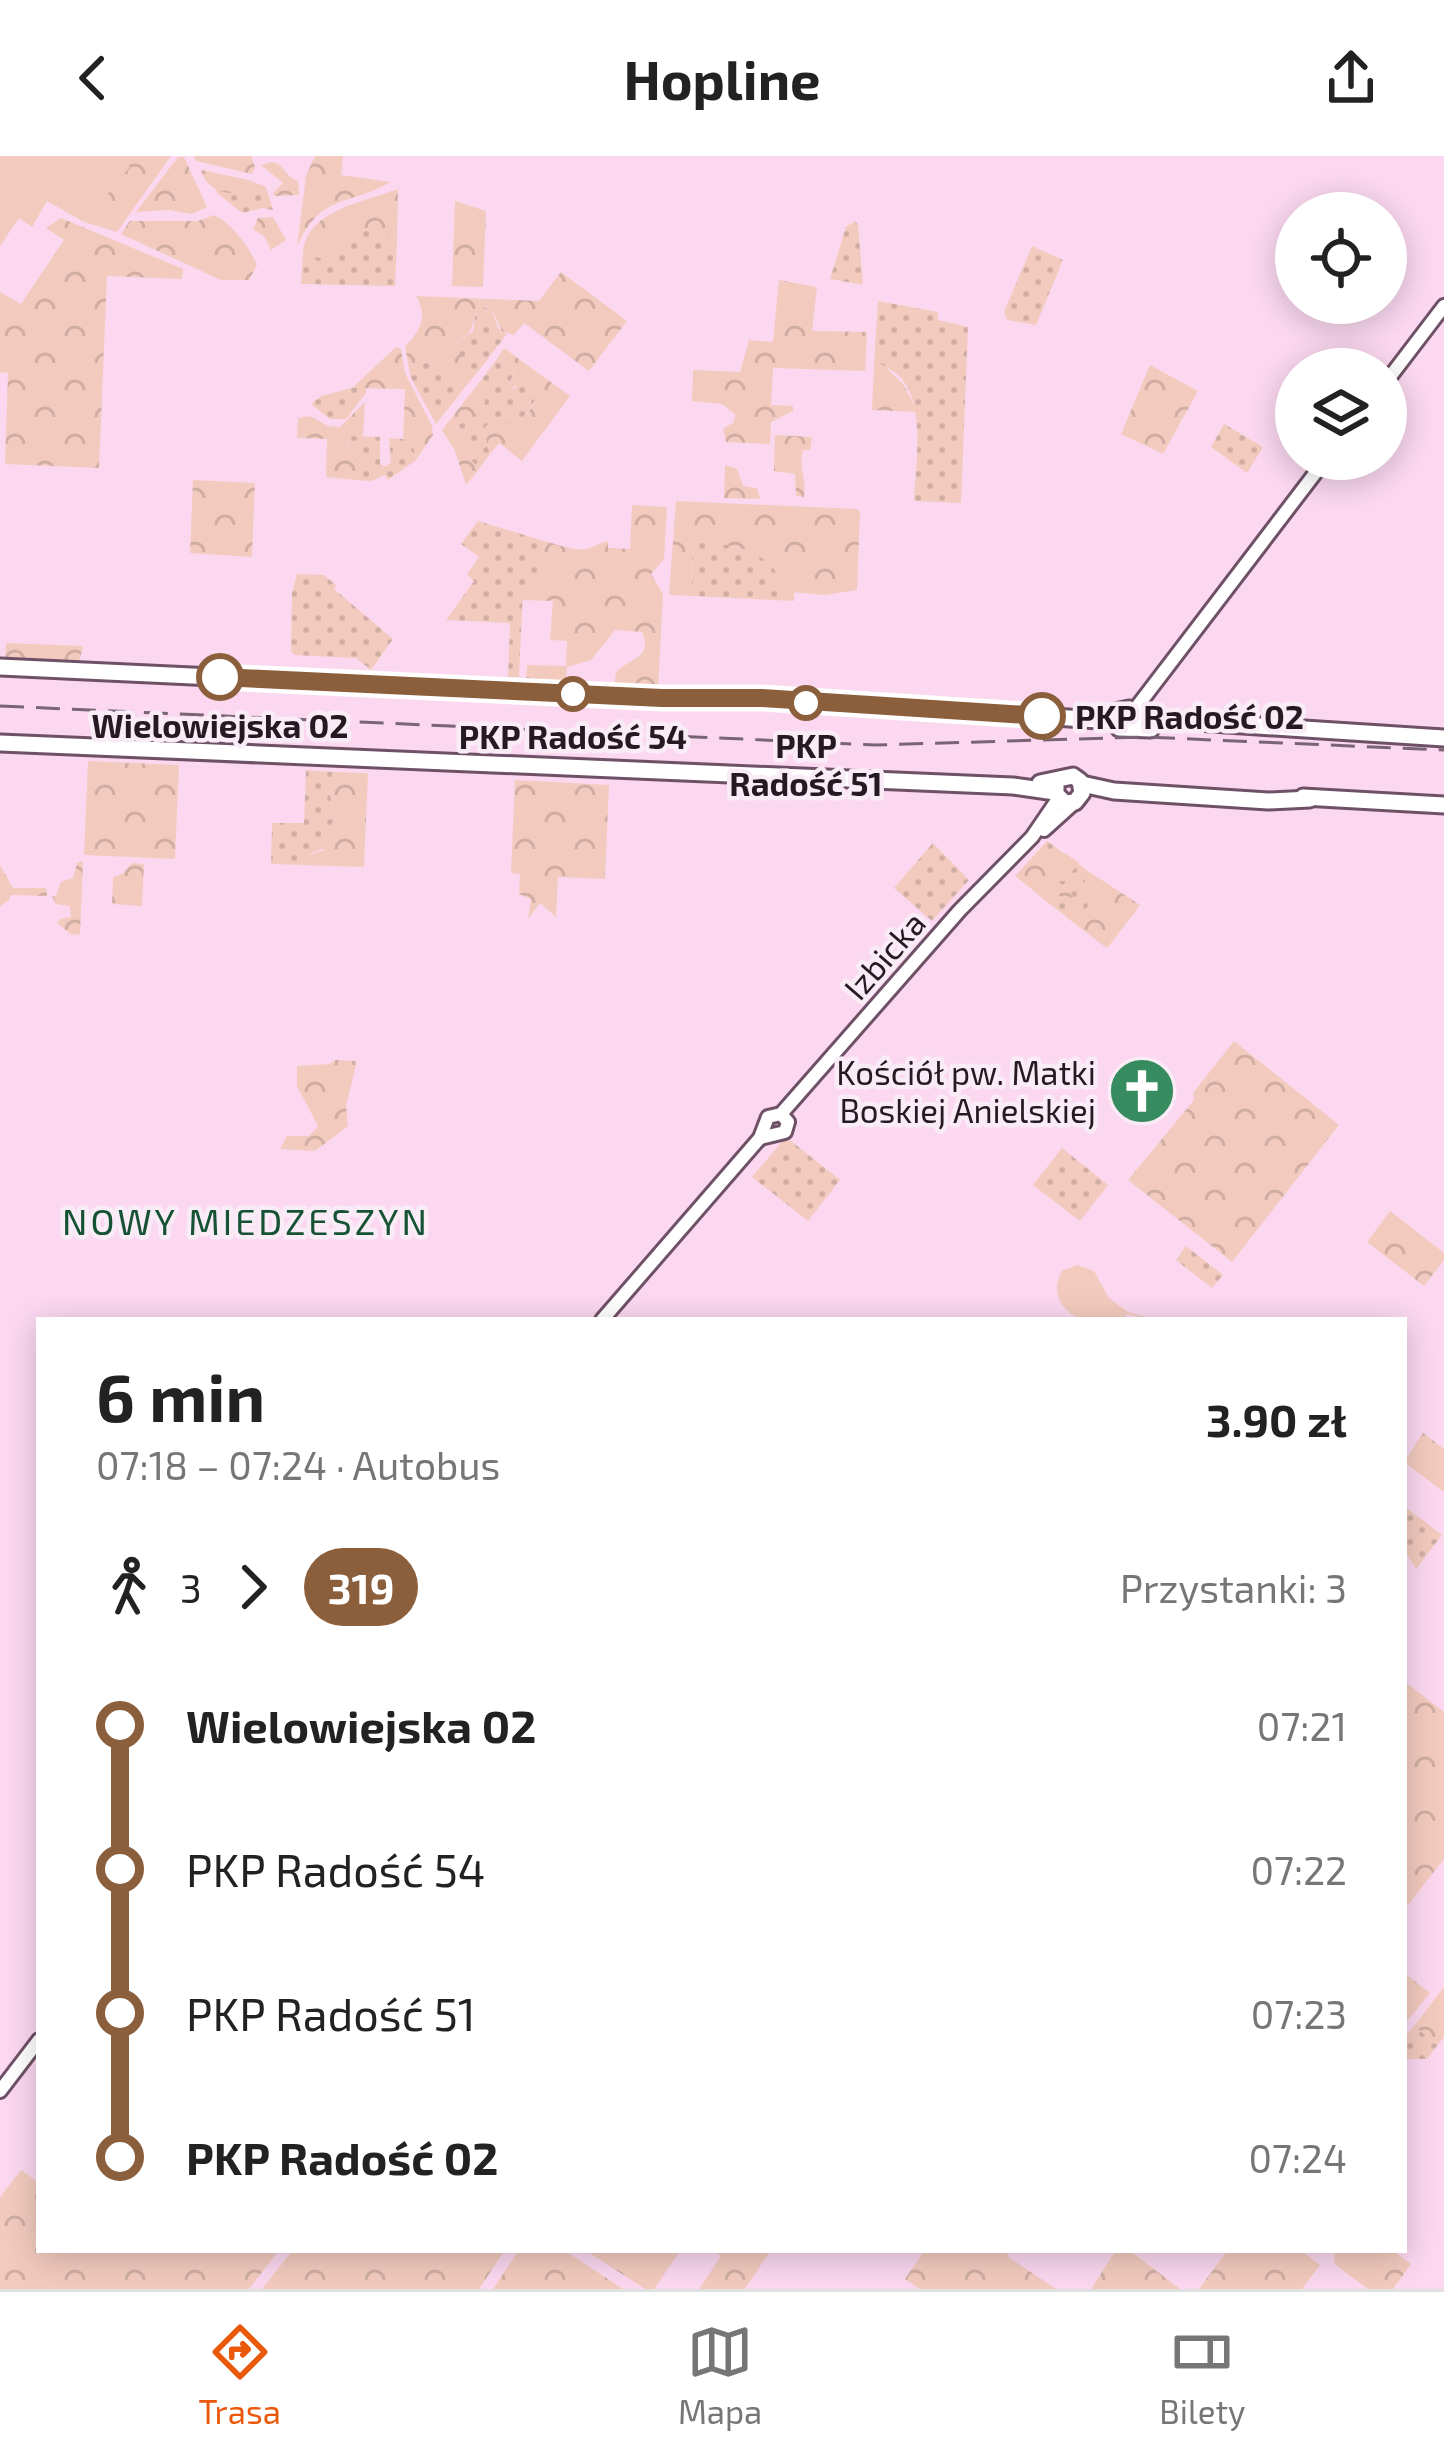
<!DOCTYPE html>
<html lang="pl">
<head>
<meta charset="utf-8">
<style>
  :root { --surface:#fff; --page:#f2f2f2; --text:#222; --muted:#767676; --line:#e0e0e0; --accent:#ea580c }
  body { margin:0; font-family:"Exo 2",sans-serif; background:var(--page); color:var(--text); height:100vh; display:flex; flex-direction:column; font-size:45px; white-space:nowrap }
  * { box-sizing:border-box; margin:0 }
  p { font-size:39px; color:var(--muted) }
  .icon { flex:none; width:66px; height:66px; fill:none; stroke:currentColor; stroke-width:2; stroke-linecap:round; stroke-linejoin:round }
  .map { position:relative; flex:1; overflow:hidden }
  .details { position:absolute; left:36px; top:1161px; width:1371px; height:936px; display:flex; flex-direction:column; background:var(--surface); border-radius:0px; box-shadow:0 6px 30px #0003 }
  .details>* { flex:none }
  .badge { padding:0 24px; border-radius:39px; font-size:42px; line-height:78px }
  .tools { position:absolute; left:1275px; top:36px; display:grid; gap:24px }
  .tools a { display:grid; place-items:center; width:132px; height:132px; border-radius:50%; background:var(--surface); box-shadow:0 6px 30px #0003; font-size:60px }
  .map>.badge { position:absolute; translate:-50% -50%; box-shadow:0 0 0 6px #fff }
  .legs { display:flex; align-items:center; gap:18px; height:132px; padding:0 60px; font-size:39px }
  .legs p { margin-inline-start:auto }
  .head { display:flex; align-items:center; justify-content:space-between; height:204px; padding:0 60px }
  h1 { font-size:66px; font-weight:700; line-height:90px }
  ul { padding:0 60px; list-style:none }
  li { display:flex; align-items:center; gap:42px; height:144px; font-size:45px }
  li i { display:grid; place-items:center; width:18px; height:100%; margin:0 15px; background:currentColor }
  li i::after { content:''; width:30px; height:30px; margin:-15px; border:9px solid; border-radius:50%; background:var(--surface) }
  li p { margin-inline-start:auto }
  li:first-child i { background:linear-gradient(#0000 50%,currentColor 0) }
  li:last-child i { background:linear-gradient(currentColor 50%,#0000 0) }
  header { display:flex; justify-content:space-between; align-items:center; height:156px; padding:0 60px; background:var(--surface); font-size:54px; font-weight:700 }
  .tab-bar { display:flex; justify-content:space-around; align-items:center; height:168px; border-top:3px solid var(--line); background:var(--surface); font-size:33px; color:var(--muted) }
  .tab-bar a { display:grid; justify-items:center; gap:6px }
  .tab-bar .selected { color:var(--accent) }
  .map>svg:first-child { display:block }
</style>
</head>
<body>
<header><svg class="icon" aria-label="back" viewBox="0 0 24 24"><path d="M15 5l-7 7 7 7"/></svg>Hopline<svg class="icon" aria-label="share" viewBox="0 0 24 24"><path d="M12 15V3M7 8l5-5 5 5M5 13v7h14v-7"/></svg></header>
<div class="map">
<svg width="1444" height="2133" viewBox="0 0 1444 2133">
  <defs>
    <pattern id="green-dots" width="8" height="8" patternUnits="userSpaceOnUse" patternTransform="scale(3)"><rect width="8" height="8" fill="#f3cbbe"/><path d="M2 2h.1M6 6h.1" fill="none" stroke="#d0aea3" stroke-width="1.8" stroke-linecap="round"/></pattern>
    <pattern id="forest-crowns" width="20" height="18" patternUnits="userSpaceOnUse" patternTransform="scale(3)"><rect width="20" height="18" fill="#f3cbbe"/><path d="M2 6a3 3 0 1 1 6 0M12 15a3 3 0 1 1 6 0" fill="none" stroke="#d0aea3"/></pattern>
  </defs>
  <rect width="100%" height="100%" fill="#fbd8f0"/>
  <!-- green -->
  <g fill="url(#green-dots)">
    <path d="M249,24l17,7 7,23 -10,-2 -21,5 -25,-20 -1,-4 16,4 20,-4z"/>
    <path d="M855,65l3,4 5,60 -33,-6 16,-52z"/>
    <path d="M360,74h18l19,10 -2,46 -94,-2 2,-30 26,6 10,-20z"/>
    <path d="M1032,90l31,14 -27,65 -29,-5 -3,-8z"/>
    <path d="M878,145l60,11v8l30,7 -7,176 -47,-2c2,-40 18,-130 -40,-136z"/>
    <path d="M482,150l10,4 6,18 9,6 -31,40 -23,-27 20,-16 3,-20z"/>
    <path d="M497,203l4,6 14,4 -5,14 4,6 8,-6 7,2 7,11c-7,23 -28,34 -49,29l-3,5 6,24 -11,15 -12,-14 3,-22 -14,-7c21,-10 36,-20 25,-46z"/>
    <path d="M424,206l30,8 8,21 -26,33 -25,-46 -2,-9z"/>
    <path d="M352,232h14v5l-20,26h-16l-19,-15 10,-8z"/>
    <path d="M1224,268l39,23 -16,26 -36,-26z"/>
    <path d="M349,280l31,1v26l5,4 6,-5 -2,-24 14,1 11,10 2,11 -28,20 -3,-5 -14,6 -15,-1 4,-15 -11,-11z"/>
    <path d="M478,365l66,20 -6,48 -15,1 -4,87h-11l2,-54 -64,-3 28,-39 -7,-7 12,-17 -18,-13z"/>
    <path d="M701,385c31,4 79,10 80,50l13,1v9l-103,-5c4,-18 -6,-41 10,-55z"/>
    <path d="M297,418l27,1 12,10 -2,4 59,50 -22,31 -15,-12 -62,-3 -3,-4 1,-58z"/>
    <path d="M306,614l27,2 -4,16 6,33 -8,8 -2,19 -15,6 -7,11 -32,-1 1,-41h32z"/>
    <path d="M1047,685l91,67 -31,40 -69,-53 11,-20 -19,-15z"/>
    <path d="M933,687l36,37 -37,41 -38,-33z"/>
    <path d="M786,981l54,43 -32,41 -56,-44z"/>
    <path d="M1062,992l46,37 -28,36 -47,-36z"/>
    <path d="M1186,1090l37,29 -11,13 -36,-28z"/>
    <path d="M1404,1350l38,29 -26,34 -12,-20z"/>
    <path d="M1414,1870l24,19 -11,14h-23v-21z"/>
  </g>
  <!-- forest -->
  <g fill="url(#forest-crowns)">
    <path d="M116,0h55l-54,76 -33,-10 45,-55z"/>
    <path d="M194,0h57l4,11 -3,7 -56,-13z"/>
    <path d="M315,0h28l-2,19 50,7c-45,25 -70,11 -94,65l9,-71z"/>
    <path d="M178,1h6l23,50 -16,7 -22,-4 -33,2z"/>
    <path d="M271,6c13,1 14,15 27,19l1,14 -25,1 -1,-3 10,-10 -22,-18z"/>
    <path d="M201,14l48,10 3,10c-19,8 -46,2 -51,-20z"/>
    <path d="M398,33l-1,51c-31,-19 -53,-11 -68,20l-26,-6c2,-44 62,-52 95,-65z"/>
    <path d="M455,45l31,10 -3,76 -31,-1z"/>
    <path d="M214,59c18,8 35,32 43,50l-8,15h-28l-100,-46 9,-13h68z"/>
    <path d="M273,61l13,23 -15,10 -6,-13 -12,-8 5,-11z"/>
    <path d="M61,62l122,51 -1,10 -75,-3 -8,192 -94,-4 3,-91 -8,-1v-80l21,12 43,-64 -18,-12z"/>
    <path d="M561,116l66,49 -38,50 -65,-48 -10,12 -12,-4 -10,-21 -7,-4 -9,5c-6,26 -5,20 -23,36l23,27 -14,17 -8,-21 -30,-8 -15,7 -4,-23c16,-15 23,-30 11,-50l123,5z"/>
    <path d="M779,124l38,7 -5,44 55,1 -2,39 -92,-3 -2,37 22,1v5l-22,11 -1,22 -44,-2 -3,-13 11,-7 1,-8 -13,-10 -30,-3 1,-31 47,2 9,-32 24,2z"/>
    <path d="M396,191l5,2 4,24 27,53 1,9 -17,25 -2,-11 -11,-10 2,-50 -53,-1z"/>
    <path d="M504,192l66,48 -48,65 -23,-18 -9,11 -6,-24 3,-5c19,4 40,-4 48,-25l-6,-15 -20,2 6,-18 -14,-4 -4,-6z"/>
    <path d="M882,208l21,20 15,28 -46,-2 2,-45z"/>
    <path d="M1150,209l48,26 -35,63 -42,-20z"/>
    <path d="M481,224c12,30 -3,35 -25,46l14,7 -3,22 12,14 -13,16 -11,-34 -13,-21z"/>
    <path d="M365,246l-2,35 -13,-1c-5,16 3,20 12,32l-6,12 -30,-3 1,-38 -30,-1 1,-20 12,-2 18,10 12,1z"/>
    <path d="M775,279l37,2 -2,13h-7c-5,16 4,29 1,47l-8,-1 -1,-22 -21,-3z"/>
    <path d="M725,309l12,4 6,17 14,2 3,11 -36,-1z"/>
    <path d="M193,324l62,3 -3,74 -62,-4z"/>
    <path d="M676,345l181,8 3,3 -3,78 -32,5 -45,-4c2,-39 -48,-46 -79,-50 -16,14 -6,37 -10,55l-22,-1z"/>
    <path d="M632,349l35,2 -3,52 -13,15 12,20 -5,96 -44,-2 2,-15c12,-15 38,-14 26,-41l-27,-2 -24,30 -24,7 -2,19 -39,-2 1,-19 39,1 1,-25 -17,-1 3,-39 -31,-1 1,-10 15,-2 6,-47c15,4 32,11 46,7 6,-2 11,-6 18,-7v7l22,1z"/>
    <path d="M6,487l77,3 -4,18 -74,-3z"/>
    <path d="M88,605l91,4 -4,94 -91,-4z"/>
    <path d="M333,616l35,1 -4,94 -61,-2 4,-9 17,-6 3,-21 8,-9 -6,-32z"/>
    <path d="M515,624l94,5 -4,94 -47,-2 -2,40 -16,-14 -12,16 3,-20 -12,-5 1,-20 -9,-1z"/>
    <path d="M1040,693l11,9 14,-5 14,10 -14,18h-7l15,14 -5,7 -12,-9 -8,9 -33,-26z"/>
    <path d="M83,705l-3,73 -8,1 -15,-12 3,-4 11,-2 -1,-11 -14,-2 -4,-8h4l5,-14 12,-4 4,-15z"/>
    <path d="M132,707l12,1 -2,42 -30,-2 1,-27 9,-3z"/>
    <path d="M0,709l13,23h33l1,8 -36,-1 -2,5 -9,6z"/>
    <path d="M1091,717l49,32 -33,43 -41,-31 7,-8 11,2 4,-5 -6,-21z"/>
    <path d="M1234,885l105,84 -107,137 -104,-82 66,-80 -1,-7z"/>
    <path d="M335,904l22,1 -11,45 2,20 -33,25 -35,-2 7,-13h22l9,-10 -21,-40v-20l32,-2z"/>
    <path d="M1390,1055l54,42v7l-20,26 -57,-44z"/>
    <path d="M1423,1277l21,16v43l-40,-30z"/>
    <path d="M1404,1525l40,31v147l-40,51z"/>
    <path d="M1404,1817l26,20 -26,32z"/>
    <path d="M1444,1831v50l-6,8 -24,-19z"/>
    <path d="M21,2014l18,13v67h240l-30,39h-249v-92z"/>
    <path d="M293,2094h212l-26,39h-217z"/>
    <path d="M519,2094h45l59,39h-130z"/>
    <path d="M585,2094h96l-27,39h-9z"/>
    <path d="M712,2094h59l-26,39h-46l22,-33z"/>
    <path d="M925,2094h85l-3,6 49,33h-136l-15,-10z"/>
    <path d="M1116,2094h13l51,39h-89z"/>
    <path d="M1228,2094h72l20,15 -18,24h-103z"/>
    <path d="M1335,2094h57l19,14 -18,25h-25l-34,-25z"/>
  </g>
  <!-- pitch -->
  <g fill="#f3cbbe">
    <path d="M0,0h116l14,11 -46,55 -37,-21 -15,26 -13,-9 -19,28z"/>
    <path d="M1077,1109l17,6 15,27 19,14 29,8 -33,-6 6,6c-14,0 -38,4 -49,-1 -21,-9 -31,-28 -19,-48z"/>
  </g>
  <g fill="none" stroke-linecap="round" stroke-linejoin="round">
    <defs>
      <g id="minor">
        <path d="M1386,226l58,-76"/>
        <path d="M1133,556l193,-253"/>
        <path d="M1044,674l31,-28"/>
        <path d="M760,982l25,-6 3,-10 -7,-8"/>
        <path d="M602,1164l158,-182 8,-21 13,-3 179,-204 72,-73 26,-38"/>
        <path d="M0,1935l39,-51"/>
      </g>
      <g id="major">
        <path d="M0,511l662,31h100l352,23"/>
        <path d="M1135,562l309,20"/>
        <path d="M1133,569l1,-9 -5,-7 -14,3 -1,9 5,7 32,1"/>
        <path d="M0,587l1013,43 42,6"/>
        <path d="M1040,627l33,-7 7,5 2,12 -7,9 -10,1 -9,-9v-9"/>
        <path d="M1082,628l32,7 154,10 42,-2"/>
        <path d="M1303,641l141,8"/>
      </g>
    </defs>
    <!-- minor casing -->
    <use href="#minor" stroke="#6e5166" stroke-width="18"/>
    <!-- major casing -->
    <use href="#major" stroke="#6e5166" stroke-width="21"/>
    <!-- minor -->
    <use href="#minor" stroke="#fff" stroke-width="12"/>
    <!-- major -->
    <use href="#major" stroke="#fff" stroke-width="15"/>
    <!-- rail -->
    <path stroke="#796473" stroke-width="3" stroke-dasharray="24 12" stroke-linecap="butt" d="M0,550l876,39 268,-8 300,13"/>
  </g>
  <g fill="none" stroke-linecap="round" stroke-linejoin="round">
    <defs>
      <path id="line-1" d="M220,521l442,21h100l280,18"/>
    </defs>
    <!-- line-1 casing -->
    <use href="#line-1" stroke="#fff" stroke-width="27"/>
    <!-- line-1 -->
    <use href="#line-1" stroke="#8b5e3c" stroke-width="18"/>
  </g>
  <!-- icons -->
  <defs>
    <symbol id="church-disc" viewBox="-11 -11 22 22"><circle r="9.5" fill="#378c5f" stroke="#faecf6"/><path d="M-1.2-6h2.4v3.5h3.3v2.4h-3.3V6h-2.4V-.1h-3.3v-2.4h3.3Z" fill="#fff"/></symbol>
  </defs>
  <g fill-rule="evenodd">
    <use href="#church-disc" x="1104" y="897" width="76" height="76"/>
  </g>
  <!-- markers -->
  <g fill="#fff" stroke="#8b5e3c" stroke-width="6">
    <circle cx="220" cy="521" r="21"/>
    <circle cx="573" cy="538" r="15"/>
    <circle cx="806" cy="547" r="15"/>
    <circle cx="1042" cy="560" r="21"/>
  </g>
  <g text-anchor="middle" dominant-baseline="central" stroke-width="9" stroke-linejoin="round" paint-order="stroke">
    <!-- stop labels -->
    <g font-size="33" font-weight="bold" fill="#251922" stroke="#faecf6">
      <text x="1075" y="560" text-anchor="start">PKP Radość 02</text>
      <text x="220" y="569">Wielowiejska 02</text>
      <text x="573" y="580">PKP Radość 54</text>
      <text x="806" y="589">PKP<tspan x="806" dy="38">Radość 51</tspan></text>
    </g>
    <!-- street labels -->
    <g font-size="33" fill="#251922" stroke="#faecf6">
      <text transform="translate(884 799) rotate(-49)">Izbicka</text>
    </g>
    <!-- poi labels -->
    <g font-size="33" fill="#251922" stroke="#faecf6" text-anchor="end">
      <text x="1096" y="916">Kościół pw. Matki<tspan x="1096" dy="38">Boskiej Anielskiej</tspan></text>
    </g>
    <!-- neighbourhood labels -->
    <g font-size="36" letter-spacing="3" fill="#165234" stroke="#faecf6">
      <text x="246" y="1064">NOWY MIEDZESZYN</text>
    </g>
  </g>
</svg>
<div class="tools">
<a><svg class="icon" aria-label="locate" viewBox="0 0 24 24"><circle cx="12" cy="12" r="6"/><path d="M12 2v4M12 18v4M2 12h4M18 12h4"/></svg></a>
<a><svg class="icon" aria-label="layers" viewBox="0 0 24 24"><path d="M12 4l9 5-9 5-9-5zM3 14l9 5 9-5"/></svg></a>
</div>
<section class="details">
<div class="head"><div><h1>6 min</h1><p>07:18 – 07:24 · Autobus</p></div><b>3.90 zł</b></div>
<div class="legs"><svg class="icon" aria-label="walk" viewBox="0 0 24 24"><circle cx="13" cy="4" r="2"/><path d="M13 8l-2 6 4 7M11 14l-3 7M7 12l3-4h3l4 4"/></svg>3<svg class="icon" aria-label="forward" viewBox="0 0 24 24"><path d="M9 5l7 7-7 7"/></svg><b class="badge" style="background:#8b5e3c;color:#fff">319</b><p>Przystanki: 3</p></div>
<ul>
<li><i style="color:#8b5e3c"></i><b>Wielowiejska 02</b><p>07:21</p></li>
<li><i style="color:#8b5e3c"></i><span>PKP Radość 54</span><p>07:22</p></li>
<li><i style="color:#8b5e3c"></i><span>PKP Radość 51</span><p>07:23</p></li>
<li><i style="color:#8b5e3c"></i><b>PKP Radość 02</b><p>07:24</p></li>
</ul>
</section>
</div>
<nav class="tab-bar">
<a class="selected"><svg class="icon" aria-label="directions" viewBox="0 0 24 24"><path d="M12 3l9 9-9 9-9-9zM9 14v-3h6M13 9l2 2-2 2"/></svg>Trasa</a>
<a><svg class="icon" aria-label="map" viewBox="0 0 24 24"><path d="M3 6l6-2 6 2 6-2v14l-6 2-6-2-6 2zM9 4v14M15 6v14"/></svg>Mapa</a>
<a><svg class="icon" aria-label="tickets" viewBox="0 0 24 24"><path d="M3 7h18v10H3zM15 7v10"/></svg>Bilety</a>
</nav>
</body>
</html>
